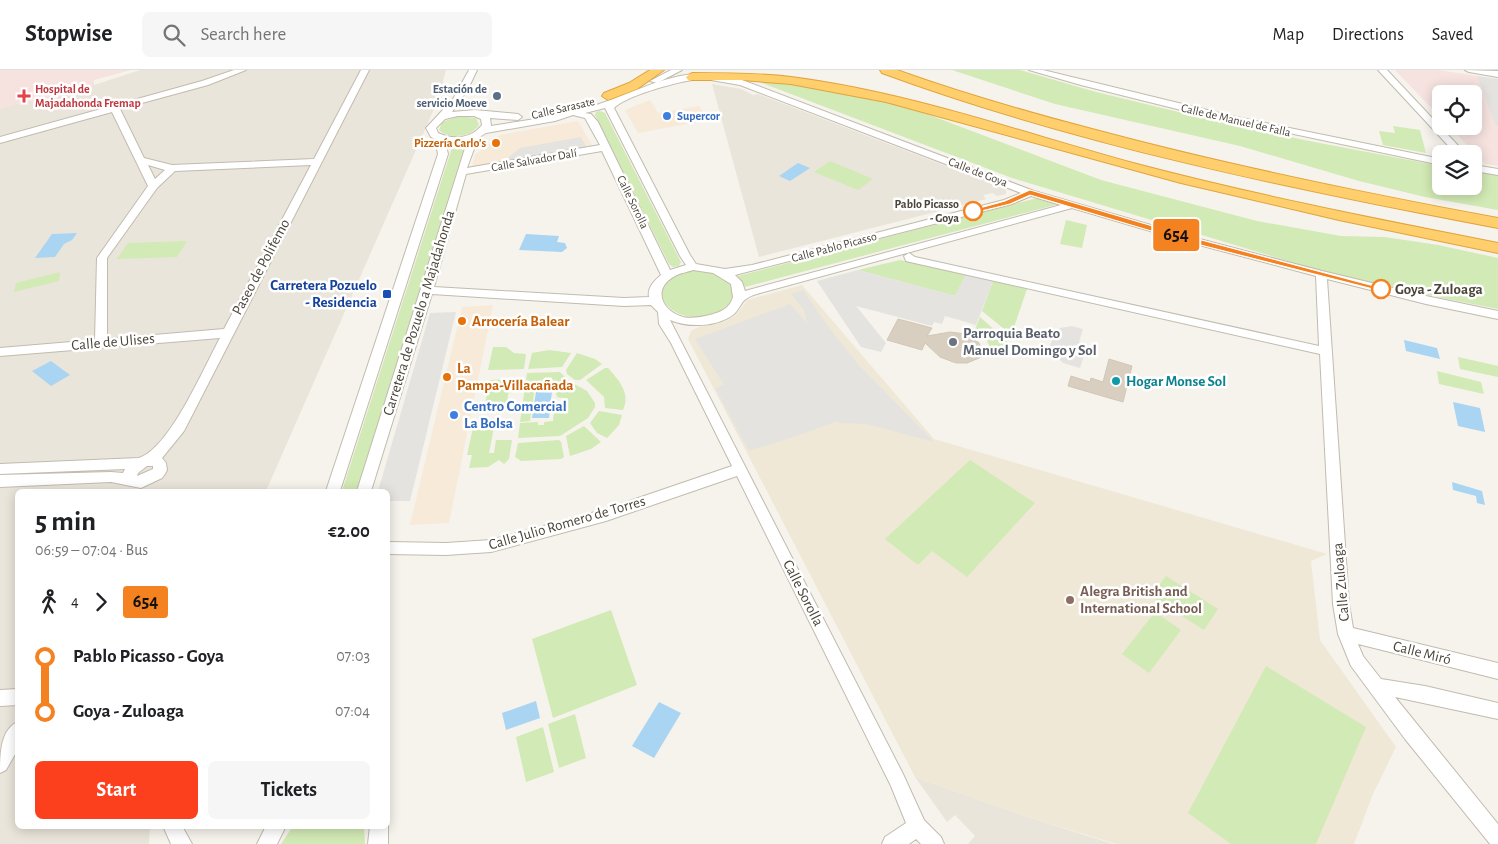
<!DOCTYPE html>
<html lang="en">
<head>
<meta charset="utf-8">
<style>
  :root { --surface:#fff; --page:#f6f6f6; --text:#202124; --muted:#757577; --line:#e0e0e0; --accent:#fc3f1d }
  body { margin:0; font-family:"Alegreya Sans",sans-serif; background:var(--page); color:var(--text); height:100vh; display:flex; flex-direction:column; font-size:19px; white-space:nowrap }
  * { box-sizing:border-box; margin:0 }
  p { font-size:16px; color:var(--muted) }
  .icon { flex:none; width:28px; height:28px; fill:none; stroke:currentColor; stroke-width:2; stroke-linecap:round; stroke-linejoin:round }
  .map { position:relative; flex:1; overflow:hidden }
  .details { position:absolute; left:15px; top:419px; width:375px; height:340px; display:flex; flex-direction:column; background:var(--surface); border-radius:8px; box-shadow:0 2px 12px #0003 }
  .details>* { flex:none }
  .badge { padding:0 10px; border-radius:4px; font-size:18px; line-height:32px }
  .tools { position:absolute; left:1432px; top:15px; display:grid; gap:10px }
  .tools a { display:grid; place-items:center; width:50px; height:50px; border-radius:8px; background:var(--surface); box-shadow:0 2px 12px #0003; font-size:25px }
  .map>.badge { position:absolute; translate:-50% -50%; box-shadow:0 0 0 2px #fff }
  .legs { display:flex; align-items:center; gap:8px; height:55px; padding:0 20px; font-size:16px }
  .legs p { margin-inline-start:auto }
  .overview { display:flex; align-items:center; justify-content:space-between; height:85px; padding:0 20px }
  h1 { font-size:28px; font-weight:600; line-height:38px }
  .action { display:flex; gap:10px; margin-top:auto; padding:10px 20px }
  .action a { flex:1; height:58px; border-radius:8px; background:var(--accent); color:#fff; font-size:20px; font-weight:600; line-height:58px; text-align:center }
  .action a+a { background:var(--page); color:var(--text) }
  ul { padding:0 20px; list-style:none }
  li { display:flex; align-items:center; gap:18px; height:55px; font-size:19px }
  li i { display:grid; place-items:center; width:8px; height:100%; margin:0 6px; background:currentColor }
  li i::after { content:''; width:12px; height:12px; margin:-6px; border:4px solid; border-radius:50%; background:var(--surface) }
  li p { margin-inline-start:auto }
  li:first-child i { background:linear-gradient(#0000 50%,currentColor 0) }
  li:last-child i { background:linear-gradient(currentColor 50%,#0000 0) }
  header { display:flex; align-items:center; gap:30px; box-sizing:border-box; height:70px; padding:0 25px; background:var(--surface); border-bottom:1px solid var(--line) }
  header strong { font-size:24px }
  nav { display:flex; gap:28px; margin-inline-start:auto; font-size:18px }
  .search { width:350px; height:45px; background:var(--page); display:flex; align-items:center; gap:12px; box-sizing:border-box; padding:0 18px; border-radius:8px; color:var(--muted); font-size:19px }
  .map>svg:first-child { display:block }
</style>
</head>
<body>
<header>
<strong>Stopwise</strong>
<div class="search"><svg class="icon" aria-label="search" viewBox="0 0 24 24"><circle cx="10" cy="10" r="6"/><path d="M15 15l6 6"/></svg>Search here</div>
<nav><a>Map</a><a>Directions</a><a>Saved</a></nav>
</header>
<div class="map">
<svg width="1498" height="774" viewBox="0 0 1498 774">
  <rect width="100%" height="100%" fill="#f6f3ec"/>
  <!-- residential -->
  <g fill="#eae5da">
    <path d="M140,0h306l-8,30 -172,391h-248v335h132l-1,18h-149v-736l94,-23z"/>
    <path d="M712,14l29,5 12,6 5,-1 245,94 3,2v4l-9,2 -4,-3 -10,2 3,4 -227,58z"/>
    <path d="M915,707l113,40 85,27h-145l7,-8 -20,-21 -8,7z"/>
  </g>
  <!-- commercial -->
  <g fill="#f7ead8">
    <path d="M650,30l8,13 41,-7 9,12 -5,1 1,2 -66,12 -13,-23z"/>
    <path d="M578,51l15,26 -117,21 -4,-2 3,-11 25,-20z"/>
    <path d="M493,235l-44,218 -39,2 52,-218z"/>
  </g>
  <!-- education -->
  <path fill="#efe8d6" d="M802,215l132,154 393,115 -16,7 9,79 76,107 -23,47 -19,50h-238l-88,-27 -113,-40 -227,-438 3,-8 8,-4 25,-5 12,-7 11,-15z"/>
  <!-- medical -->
  <g fill="#f6e3e0">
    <path d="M0,0h131l-37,10v5l-94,23z"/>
    <path d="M1395,0h43l60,9v87l-13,-2 -36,-38h25v-32h-33v24z"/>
  </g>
  <!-- green -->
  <g fill="#d2eab5">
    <path d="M952,0h68l76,22 99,24 109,24 137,26v20h33v-15l24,4v35l-73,-13 -66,-16 -119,-35 -185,-42z"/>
    <path d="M733,5l72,4 39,6 38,12 219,83 156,41 84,15 44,1 53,8 60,13v51l-61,-12 -119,-27 -306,-92 -255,-97z"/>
    <path d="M600,41l5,2 76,149 -2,4 -6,1 -4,-3 -74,-149 1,-3z"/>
    <path d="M459,46l17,2 3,7c-8,12 -29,15 -40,5l3,-8z"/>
    <path d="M1393,56l27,4 6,23 -43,-8 -4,-14 16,2z"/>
    <path d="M466,72l-108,349h-16l109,-340 -3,-8z"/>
    <path d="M830,91l43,18 -15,11 -44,-18z"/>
    <path d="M1041,127l15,6 -1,2 -310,82 -7,-11z"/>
    <path d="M1066,150l21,5 -5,23 -22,-4z"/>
    <path d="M187,171l-10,16 -60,2 11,-16z"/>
    <path d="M900,190l66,15 -11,21 -97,-26z"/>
    <path d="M694,201c15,0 32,3 39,19 0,10 -5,17 -14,21 -45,24 -89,-31 -25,-40z"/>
    <path d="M60,202l-1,9 -45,11 2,-9z"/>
    <path d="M993,211l34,8 -15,44 -4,-1 -26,-21z"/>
    <path d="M980,247l27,24 -4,10 -13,-4 -3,-6 -13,-9z"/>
    <path d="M493,277h13l8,6 12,1 -2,15 -36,1z"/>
    <path d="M549,280l22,3 -9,14 -34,2 4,-16z"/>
    <path d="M577,283l18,6 7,5 -22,16h-5l-8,-6 -1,-4z"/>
    <path d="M1458,287l40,9v11l-38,-8z"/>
    <path d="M605,298h3c11,12 23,26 15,42l-18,-2 -1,-11 -18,-17z"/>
    <path d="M1437,301l44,11 3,12 -45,-10z"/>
    <path d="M560,302l9,9 18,10 8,12v4l-7,11 -28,18 -42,2 2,-15 18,-1v3h6v-3l9,-1 1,-11 11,-7 -2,-5 -7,-1 2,-1 -2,-1 1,-9 -22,1 -5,34 -10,1 7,-49z"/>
    <path d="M511,309l-6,33 -22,1 7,-33z"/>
    <path d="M599,341l23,4 -3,10 -12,13 -10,-5 -7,-10z"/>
    <path d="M495,352l-6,31h5l2,-13h16l-3,19 -5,5 -5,-4 -11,7 -19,1 3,-13h-5l7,-32z"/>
    <path d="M584,356l17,16 -10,7 -21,7 -4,-20z"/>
    <path d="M559,370l2,2 3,15 -3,2 -40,2 -6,-4 3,-14z"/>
    <path d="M970,390l65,43 -68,74 -35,-26 -14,14 -33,-26z"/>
    <path d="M1166,506l52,33 -14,21 -53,-34z"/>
    <path d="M611,540l26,75 -84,33 -21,-79z"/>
    <path d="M1155,542l26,18 -32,43 -27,-19z"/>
    <path d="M1266,596l100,61 -50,117h-85l-43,-31z"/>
    <path d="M575,644l11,44 -27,10 -11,-44z"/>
    <path d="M543,657l11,45 -28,10 -10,-45z"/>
    <path d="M293,756h71l1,18h-84z"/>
  </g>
  <!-- parking -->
  <g fill="#e5e3e0">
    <path d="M1477,6l21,3v47h-2z"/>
    <path d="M581,67l6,11 -86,15 19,-15z"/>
    <path d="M858,200l97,26 11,-21 27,6 -17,44 -31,-9 -3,8 -8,-2 -2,4 -76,-20 30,37 -5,9 -20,-5 -44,-66z"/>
    <path d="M803,220l24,35 30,38 77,79 -67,-18 -27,-1 -3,-2 -40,15 -48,15 -34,-63 9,-3 -29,-46 95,-35 17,19 -3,-13 -13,-16z"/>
    <path d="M456,242l-46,189h-22v-10h-10l52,-178z"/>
    <path d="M1072,256l11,3 -4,13 8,3 -7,23 -17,-5 -6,-6 -10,-5 9,-20 4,-4z"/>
  </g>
  <!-- water -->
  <g fill="#a9d4f2">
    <path d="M798,93l12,5 -20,13 -11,-5z"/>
    <path d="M77,163l-5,7 -8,4 -9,13 -20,1 17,-24z"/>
    <path d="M526,164l33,2 -2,6 8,1 2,5 -5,4 -43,-2z"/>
    <path d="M1404,270l33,8 3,11 -34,-8z"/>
    <path d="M51,291l19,14 -19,11 -19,-15z"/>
    <path d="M552,321l-3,27h-17l4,-26z"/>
    <path d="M1453,332l27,6 5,24 -27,-6z"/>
    <path d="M1452,412l30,9 3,14 -8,-2 -1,-7 -23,-6z"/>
    <path d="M536,631l4,17 -34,12 -4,-17z"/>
    <path d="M659,632l22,11 -27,45 -22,-12z"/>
  </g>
  <!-- building -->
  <g fill="#d8cfc1" stroke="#d3c7b4">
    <path d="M898,249l34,9 -5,8 23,-4 16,2 13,9 5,13 -17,7h-11l-16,-6 -15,-14 -3,7 -35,-10z"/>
    <path d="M1109,289l23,7 -9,36 -55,-16 3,-10 19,6 1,-4 12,4z"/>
  </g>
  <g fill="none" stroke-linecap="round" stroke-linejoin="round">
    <defs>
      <g id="minor">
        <path d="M234,0h12l-38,15 -88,24 24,49 28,7 142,-6 47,-89h8l-185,361 -22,27 4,5 1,7 -2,4 -3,4 -21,10 -30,-6 -111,5v-12l111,-3 12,1 2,-4 -125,5v-10l139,-6c31,-10 65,-91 81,-120l-220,18v-8l95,-8 2,-82 51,-72 -36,-74 -112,31v-6l202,-56zM148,95l17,5 -10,9zM311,95l-87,164 -117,10v-81l50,-70 18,-17zM147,396h6v3l-16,7 1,-3z"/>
        <path d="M469,0h8l-9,19 -16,23 23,-2 43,4 4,3 -4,3 -28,-2 1,8 63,-10 34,-11 5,1c34,-10 68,-30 103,-32 16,-1 31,4 46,6l292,111 158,46 130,34 104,25 72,15v8l-72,-15 -99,-25 22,325 4,24 145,35v16l-140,-35 5,12 18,23 44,7 73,17v16l-103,-22 103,127v20h-8l-85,-105 -54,-73 -13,-32 -5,-30 -13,-250 -410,-92 -4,-1 -2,-5 5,-3 6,4 404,89 -3,-70 -132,-35 -112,-33 -312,85c-4,1 -10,3 -14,6 -5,3 -7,11 -12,15 -16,13 -45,14 -64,6l233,454 21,46 17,17 3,7h-23l-5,-5 -7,5h-27l3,-7 21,-14 -15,-37 -154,-310 -131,45 -115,31 -45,3 -58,-1v-12l58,1 45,-3 115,-31 126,-43 -61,-123 -12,-19 -1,-12 -7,-7 -27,1 -192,-12 -61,197h-14l110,-349h-22l3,12 -108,337h-14l112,-337 -3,-15 -4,-2 -5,-9 27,-29zM692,10h19l29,5 281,108 -17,7 -252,65 -27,4 -29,-5 -6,-9 -76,-147c12,-12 59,-25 78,-28zM605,38l75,148 6,9 -16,5 -72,-148 -7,-8 -6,-1zM573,45l12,3 15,27 -133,23 11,-30 8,-5 69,-12zM458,46h16l7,3 1,6c-11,14 -29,15 -44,8l-2,-5 9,-9zM602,81l59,124c-7,6 -14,13 -12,22l-25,1 -190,-11 32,-113zM1031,126l30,9 -316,86 -3,-9 -7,-7 277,-71zM693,200l20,3 18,11 2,13c-3,11 -12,15 -23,18 -9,2 -18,4 -27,2 -22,-6 -31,-29 -8,-41 5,-3 13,-4 18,-6z"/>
        <path d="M671,0h11l-25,13 -7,-2z"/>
        <path d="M1029,0h14l193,47 205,42v6l-256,-54 -104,-26z"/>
        <path d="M1378,0h9l79,84h-10z"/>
        <path d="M1465,0l33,1v6l-29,-5z"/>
        <path d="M1474,95l24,4v6l-24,-4z"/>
        <path d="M18,619v16l-18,1v-16z"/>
        <path d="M18,652v27l-12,21 -6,3c0,-17 0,-44 18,-51z"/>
        <path d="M388,754v20h-20l2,-18h18z"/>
        <path d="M182,756l10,18h-21l-8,-18z"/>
        <path d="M266,756h20l-9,18h-20z"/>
      </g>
      <g id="highway">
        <path d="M650,0h14l-27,19 -29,11 -6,-4 2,-3 25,-10z"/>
        <path d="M880,0h17c64,23 130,42 195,59 134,36 270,64 406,89v10c-206,-39 -420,-83 -616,-155z"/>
        <path d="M692,3c33,0 66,0 99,4 117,15 229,55 342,86 121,32 243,56 365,80v10l-159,-33 -158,-37 -295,-81 -95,-18 -49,-4h-54l-2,-3z"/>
      </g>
    </defs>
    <!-- minor casing -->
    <use href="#minor" stroke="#c2bbae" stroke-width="2"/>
    <!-- highway casing -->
    <use href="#highway" stroke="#e0a43c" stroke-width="2"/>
    <!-- minor -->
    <use href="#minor" fill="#fff" fill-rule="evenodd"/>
    <!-- highway -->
    <use href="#highway" fill="#ffcf6e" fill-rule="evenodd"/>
  </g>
  <!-- line-1 -->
  <path fill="#f58220" stroke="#fff" d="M1030,120l160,47 195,52 -4,2 -196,-50 -155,-46 -20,9 -37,9 -4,-2 36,-10z"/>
  <!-- markers -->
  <path fill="#e0444e" stroke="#fff" stroke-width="2" d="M21.5 18.5h5v5h5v5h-5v5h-5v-5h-5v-5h5z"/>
  <circle fill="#5c6f8a" stroke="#fff" stroke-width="2" cx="497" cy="26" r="5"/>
  <g fill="#3f7fe0" stroke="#fff" stroke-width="2">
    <circle cx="667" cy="46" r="5"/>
    <circle cx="454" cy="345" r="5"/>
  </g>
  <g fill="#e8710a" stroke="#fff" stroke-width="2">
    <circle cx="496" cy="73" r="5"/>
    <circle cx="462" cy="251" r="5"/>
    <circle cx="447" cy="307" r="5"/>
  </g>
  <g fill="#fff" stroke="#f58220" stroke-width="2.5">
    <circle cx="973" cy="141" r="9"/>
    <circle cx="1381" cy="219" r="9"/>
  </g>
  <rect fill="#1a4fb4" stroke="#fff" stroke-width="2" x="382" y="219" width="10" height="10" rx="2.5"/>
  <circle fill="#6b7280" stroke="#fff" stroke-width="2" cx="953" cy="272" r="5"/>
  <circle fill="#0f9aa8" stroke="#fff" stroke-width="2" cx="1116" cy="311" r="5"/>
  <circle fill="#8d6e63" stroke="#fff" stroke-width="2" cx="1070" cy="530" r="5"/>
  <g text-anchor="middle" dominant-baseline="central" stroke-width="5" stroke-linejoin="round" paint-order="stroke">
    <!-- far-health labels -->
    <g font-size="12" font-weight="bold" fill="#be3a42" stroke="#fff" text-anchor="start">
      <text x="35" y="19">Hospital de<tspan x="35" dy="14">Majadahonda Fremap</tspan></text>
    </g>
    <!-- far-service labels -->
    <g font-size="12" font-weight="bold" fill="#4e5e75" stroke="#fff" text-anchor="end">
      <text x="487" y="19">Estación de<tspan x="487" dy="14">servicio Moeve</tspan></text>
    </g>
    <!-- far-street labels -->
    <g font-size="12" fill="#4b4439" stroke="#fff">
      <text transform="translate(563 38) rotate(-13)">Calle Sarasate</text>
      <text transform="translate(1236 50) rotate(13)">Calle de Manuel de Falla</text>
      <text transform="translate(534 90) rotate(-10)">Calle Salvador Dalí</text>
      <text transform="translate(978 102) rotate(21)">Calle de Goya</text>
      <text transform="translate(633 132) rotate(64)">Calle Sorolla</text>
      <text transform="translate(834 177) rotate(-15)">Calle Pablo Picasso</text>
    </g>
    <!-- far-shop labels -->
    <g font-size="12" font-weight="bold" fill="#366cbe" stroke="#fff" text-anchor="start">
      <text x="677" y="46">Supercor</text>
    </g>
    <!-- far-food labels -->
    <g font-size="12" font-weight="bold" fill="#c56008" stroke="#fff" text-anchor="end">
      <text x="486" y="73">Pizzería Carlo's</text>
    </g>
    <!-- far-stop labels -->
    <g font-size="12" font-weight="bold" fill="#4b4439" stroke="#fff" text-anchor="end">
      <text x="959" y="134">Pablo Picasso<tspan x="959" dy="14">- Goya</tspan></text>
    </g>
    <!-- street labels -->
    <g font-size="15" fill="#4b4439" stroke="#fff">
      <text transform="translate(261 197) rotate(-62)">Paseo de Polifemo</text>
      <text transform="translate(419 243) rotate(-73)">Carretera de Pozuelo a Majadahonda</text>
      <text transform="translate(113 272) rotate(-5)">Calle de Ulises</text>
      <text transform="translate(567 453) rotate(-16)">Calle Julio Romero de Torres</text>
      <text transform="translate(1341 512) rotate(-95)">Calle Zuloaga</text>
      <text transform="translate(803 523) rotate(63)">Calle Sorolla</text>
      <text transform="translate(1422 583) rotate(14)">Calle Miró</text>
    </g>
    <!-- transit labels -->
    <g font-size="15" font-weight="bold" fill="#164399" stroke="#fff" text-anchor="end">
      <text x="377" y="215">Carretera Pozuelo<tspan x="377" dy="17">- Residencia</tspan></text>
    </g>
    <!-- stop labels -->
    <g font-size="15" font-weight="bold" fill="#4b4439" stroke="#fff" text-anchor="start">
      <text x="1395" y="219">Goya - Zuloaga</text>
    </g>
    <!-- food labels -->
    <g font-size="15" font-weight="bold" fill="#c56008" stroke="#fff" text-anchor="start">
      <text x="472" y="251">Arrocería Balear</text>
      <text x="457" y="298">La<tspan x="457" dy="17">Pampa-Villacañada</tspan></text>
    </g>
    <!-- worship labels -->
    <g font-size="15" font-weight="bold" fill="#5b616d" stroke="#fff" text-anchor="start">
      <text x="963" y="263">Parroquia Beato<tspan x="963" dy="17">Manuel Domingo y Sol</tspan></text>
    </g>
    <!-- culture labels -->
    <g font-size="15" font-weight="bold" fill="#0d838f" stroke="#fff" text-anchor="start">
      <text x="1126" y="311">Hogar Monse Sol</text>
    </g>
    <!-- shop labels -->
    <g font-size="15" font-weight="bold" fill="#366cbe" stroke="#fff" text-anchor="start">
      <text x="464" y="336">Centro Comercial<tspan x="464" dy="17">La Bolsa</tspan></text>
    </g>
    <!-- education labels -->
    <g font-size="15" font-weight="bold" fill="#785e54" stroke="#fff" text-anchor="start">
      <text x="1080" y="521">Alegra British and<tspan x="1080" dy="17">International School</tspan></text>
    </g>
  </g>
</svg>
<div class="tools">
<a><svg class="icon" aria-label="locate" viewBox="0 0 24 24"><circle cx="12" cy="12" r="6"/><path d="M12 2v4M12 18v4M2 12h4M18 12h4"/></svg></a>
<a><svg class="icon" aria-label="layers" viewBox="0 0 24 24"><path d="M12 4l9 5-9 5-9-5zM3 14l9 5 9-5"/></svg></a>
</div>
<b class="badge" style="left:1176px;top:165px;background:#f58220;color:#111">654</b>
<section class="details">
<div class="overview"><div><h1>5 min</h1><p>06:59 – 07:04 · Bus</p></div><b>€2.00</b></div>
<div class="legs"><svg class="icon" aria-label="walk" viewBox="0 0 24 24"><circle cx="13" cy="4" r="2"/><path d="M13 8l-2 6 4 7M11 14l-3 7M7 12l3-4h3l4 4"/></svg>4<svg class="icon" aria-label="forward" viewBox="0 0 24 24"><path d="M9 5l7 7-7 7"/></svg><b class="badge" style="background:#f58220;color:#111">654</b></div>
<ul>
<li><i style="color:#f58220"></i><b>Pablo Picasso - Goya</b><p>07:03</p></li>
<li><i style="color:#f58220"></i><b>Goya - Zuloaga</b><p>07:04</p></li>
</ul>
<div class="action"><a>Start</a><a>Tickets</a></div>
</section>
</div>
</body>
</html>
